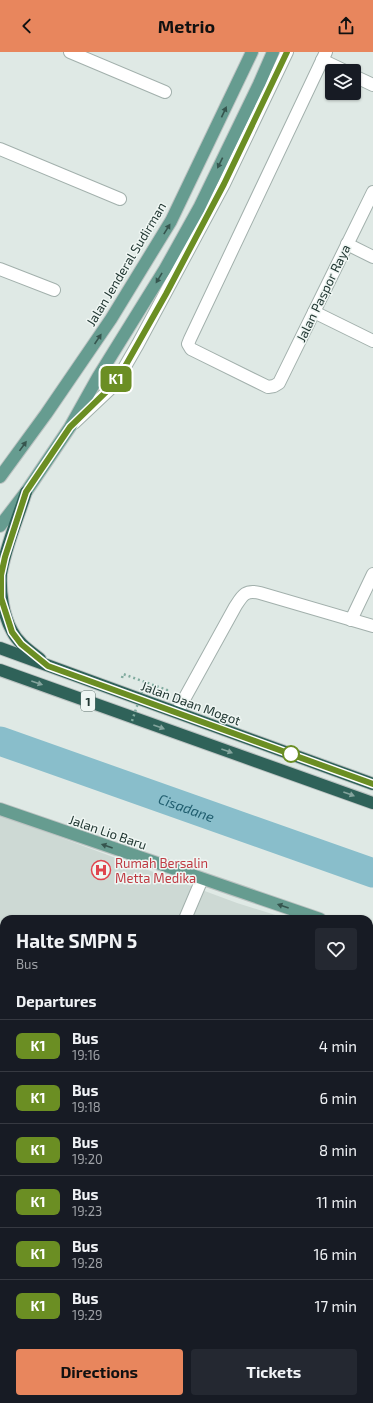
<!DOCTYPE html>
<html lang="en">
<head>
<meta charset="utf-8">
<style>
  :root { --surface:#171b24; --page:#242831; --text:#f1f3f6; --muted:#9ea1a6; --line:#363941; --accent:#e8865d }
  body { margin:0; font-family:"Exo 2",sans-serif; background:var(--page); color:var(--text); height:100vh; display:flex; flex-direction:column; font-size:15px; white-space:nowrap }
  * { box-sizing:border-box; margin:0 }
  p { font-size:13px; color:var(--muted) }
  .icon { flex:none; width:22px; height:22px; fill:none; stroke:currentColor; stroke-width:2; stroke-linecap:round; stroke-linejoin:round }
  .map { position:relative; flex:1; overflow:hidden }
  .sheet { position:absolute; left:0px; top:863px; width:373px; height:488px; display:flex; flex-direction:column; background:var(--surface); border-radius:12px 12px 0 0; box-shadow:0 1px 3px #0004 }
  .sheet>* { flex:none }
  .badge { padding:0 8px; border-radius:6px; font-size:14px; line-height:26px }
  .tools { position:absolute; left:325px; top:12px; display:grid; gap:8px }
  .tools a { display:grid; place-items:center; width:36px; height:36px; border-radius:4px; background:var(--surface); box-shadow:0 1px 3px #0004; font-size:20px }
  .map>.badge { position:absolute; translate:-50% -50%; box-shadow:0 0 0 2px #fff }
  h2 { padding:0 16px; font-size:15px; line-height:36px }
  .round { display:grid; place-items:center; flex:none; width:42px; height:42px; border-radius:4px; background:var(--page) }
  .overview { display:flex; align-items:center; justify-content:space-between; height:68px; padding:0 16px }
  h1 { font-size:19px; font-weight:700; line-height:30px }
  .action { display:flex; gap:8px; margin-top:auto; padding:8px 16px }
  .action a { flex:1; height:46px; border-radius:4px; background:var(--accent); color:#111; font-size:16px; font-weight:700; line-height:46px; text-align:center }
  .action a+a { background:var(--page); color:var(--text) }
  ul { padding:0; list-style:none }
  li { display:flex; align-items:center; gap:12px; height:52px; padding:0 16px; border-top:1px solid var(--line) }
  li div { flex:1 }
  li b { display:block; font-size:15px }
  li em { font-style:normal }
  li .badge { min-width:44px; font-weight:700; text-align:center }
  header { display:flex; justify-content:space-between; align-items:center; height:52px; padding:0 16px; background:var(--accent); color:#111; font-size:18px; font-weight:700 }
  .map>svg:first-child { display:block }
</style>
</head>
<body>
<header><svg class="icon" aria-label="back" viewBox="0 0 24 24"><path d="M15 5l-7 7 7 7"/></svg>Metrio<svg class="icon" aria-label="share" viewBox="0 0 24 24"><path d="M12 15V3M7 8l5-5 5 5M5 13v7h14v-7"/></svg></header>
<div class="map">
<svg width="373" height="1351" viewBox="0 0 373 1351">
  <rect width="100%" height="100%" fill="#dfe9e5"/>
  <!-- built -->
  <g fill="#cdd9d4">
    <path d="M0,763l237,88 51,16h-284v162l-4,-1z"/>
    <path d="M369,893l4,1v291l-4,-3z"/>
    <path d="M369,1290h4v61h-57l2,-4h51z"/>
  </g>
  <g fill="none" stroke-linecap="round" stroke-linejoin="round">
    <!-- river -->
    <path stroke="#89becb" stroke-width="29" id="s1" d="M0,689l373,132"/>
    <defs>
      <g id="minor">
        <path d="M70,0l95,40"/>
        <path d="M326,0l-136,287 -2,5 3,5 77,38 6,-1 5,-3 94,-191"/>
        <path d="M322,8l23,11"/>
        <path d="M354,24l19,9"/>
        <path d="M0,97l120,50"/>
        <path d="M347,192l26,13"/>
        <path d="M0,217l54,21"/>
        <path d="M314,260l59,29"/>
        <path d="M74,371l35,-33 14,-20 15,-26 86,-160 63,-132"/>
        <path d="M351,568l22,-46"/>
        <path d="M177,660l58,-105c7,-11 10,-18 25,-14l113,33"/>
        <path d="M185,867l17,-40"/>
        <path d="M0,992l4,1"/>
        <path d="M369,1279l4,3"/>
        <path d="M0,1322l4,2"/>
        <path d="M60,1347l9,4"/>
        <path d="M304,1351l2,-4"/>
      </g>
      <g id="major">
        <path d="M0,425l46,-63 65,-95 60,-98 81,-169"/>
        <path d="M0,474l26,-34 44,-65 28,-50 67,-108 34,-61 60,-124 14,-32"/>
        <path d="M0,757l320,110"/>
        <path d="M369,884l4,1"/>
      </g>
      <g id="highway">
        <path d="M26,440c-8,26 -21,56 -25,82 -1,18 2,41 11,57 6,12 18,20 28,28"/>
        <path d="M0,596l373,136"/>
        <path d="M0,618l373,133"/>
      </g>
    </defs>
    <!-- minor casing -->
    <use href="#minor" stroke="#a2b0ac" stroke-width="14"/>
    <!-- major casing -->
    <use href="#major" stroke="#bcc3c2" stroke-width="14"/>
    <!-- highway casing -->
    <use href="#highway" stroke="#bcc3c2" stroke-width="14"/>
    <!-- path -->
    <path stroke="#81ab9f" stroke-width="2.5" stroke-dasharray="2 3" stroke-linecap="butt" d="M122,626l1,-4 44,16 -2,4"/>
    <!-- minor -->
    <use href="#minor" stroke="#fff" stroke-width="12"/>
    <!-- major -->
    <use href="#major" stroke="#669c90" stroke-width="12"/>
    <!-- highway -->
    <use href="#highway" stroke="#2f6259" stroke-width="12"/>
    <!-- path-bridge -->
    <path stroke="#81ab9f" stroke-width="2.5" stroke-dasharray="2 3" stroke-linecap="butt" d="M132,669l12,-36"/>
  </g>
  <!-- one-way arrows -->
  <defs><path id="oneway-solid" d="M-6-.8H1V-3.2L6.5 0L1 3.2V.8H-6Z"/></defs>
  <g fill="#36554e">
    <use href="#oneway-solid" transform="translate(224 60) rotate(-65)"/>
    <use href="#oneway-solid" transform="translate(220 111) rotate(116)"/>
    <use href="#oneway-solid" transform="translate(167 177) rotate(-58)"/>
    <use href="#oneway-solid" transform="translate(159 226) rotate(121)"/>
    <use href="#oneway-solid" transform="translate(98 287) rotate(-56)"/>
    <use href="#oneway-solid" transform="translate(23 394) rotate(-54)"/>
    <use href="#oneway-solid" transform="translate(107 794) rotate(-161)"/>
    <use href="#oneway-solid" transform="translate(283 854) rotate(-161)"/>
  </g>
  <g fill="#85a59e">
    <use href="#oneway-solid" transform="translate(37 631) rotate(19)"/>
    <use href="#oneway-solid" transform="translate(159 675) rotate(20)"/>
    <use href="#oneway-solid" transform="translate(227 699) rotate(20)"/>
    <use href="#oneway-solid" transform="translate(349 742) rotate(20)"/>
  </g>
  <g fill="none" stroke-linecap="round" stroke-linejoin="round">
    <defs>
      <path id="line" d="M287,0l-63,132 -58,110 -43,76 -15,20 -38,37 -44,65 -21,65 -4,18v23l11,34 9,12 27,22 325,118"/>
    </defs>
    <!-- line casing -->
    <use href="#line" stroke="#fff" stroke-width="9"/>
    <!-- line -->
    <use href="#line" stroke="#6b8e23" stroke-width="6"/>
  </g>
  <!-- icons -->
  <defs>
    <symbol id="hospital-ring" viewBox="-11 -11 22 22"><circle r="9.5" fill="#eff6f3" stroke="#e0444e" stroke-width="1.5"/><path d="M-5-5h3v3.5h4V-5h3V5h-3V1.5h-4V5h-3Z" fill="#e0444e"/></symbol>
  </defs>
  <g fill-rule="evenodd">
    <use href="#hospital-ring" x="90" y="807" width="22" height="22"/>
  </g>
  <!-- markers -->
  <circle fill="#fff" stroke="#6b8e23" stroke-width="2" cx="291" cy="702" r="8"/>
  <g text-anchor="middle" dominant-baseline="central" stroke-width="3" stroke-linejoin="round" paint-order="stroke">
    <!-- shield labels -->
    <rect fill="#eff6f3" stroke="#5f706c" stroke-width="1" x="81" y="639" width="14" height="20" rx="3"/>
    <g font-size="12" font-weight="bold" fill="#213732">
      <text x="88" y="649">1</text>
    </g>
    <!-- street labels -->
    <g font-size="13" fill="#213732" stroke="#eff6f3">
      <text transform="translate(126 212) rotate(-59)">Jalan Jenderal Sudirman</text>
      <text transform="translate(323 241) rotate(-64)">Jalan Paspor Raya</text>
      <text transform="translate(191 651) rotate(20)">Jalan Daan Mogot</text>
      <text transform="translate(108 780) rotate(19)">Jalan Lio Baru</text>
    </g>
    <!-- health labels -->
    <g font-size="13" fill="#be3a42" stroke="#eff6f3" text-anchor="start">
      <text x="115" y="811">Rumah Bersalin<tspan x="115" dy="15">Metta Medika</tspan></text>
    </g>
    <!-- water labels -->
    <g font-size="14" font-style="italic" fill="#205e6f" stroke="#eff6f3">
      <text stroke="none"><textPath href="#s1" startOffset="198">Cisadane</textPath></text>
    </g>
  </g>
</svg>
<div class="tools">
<a><svg class="icon" aria-label="layers" viewBox="0 0 24 24"><path d="M12 4l9 5-9 5-9-5zM3 14l9 5 9-5"/></svg></a>
</div>
<b class="badge" style="left:116px;top:327px;background:#6b8e23;color:#fff">K1</b>
<section class="sheet">
<div class="overview"><div><h1>Halte SMPN 5</h1><p>Bus</p></div><a class="round"><svg class="icon" aria-label="heart" viewBox="0 0 24 24"><path d="M12 20l-8-8c-3-5 5-10 8-4 3-6 11-1 8 4z"/></svg></a></div>
<h2>Departures</h2>
<ul>
<li><span class="badge" style="background:#6b8e23;color:#fff">K1</span><div><b>Bus</b><p>19:16</p></div><em>4 min</em></li>
<li><span class="badge" style="background:#6b8e23;color:#fff">K1</span><div><b>Bus</b><p>19:18</p></div><em>6 min</em></li>
<li><span class="badge" style="background:#6b8e23;color:#fff">K1</span><div><b>Bus</b><p>19:20</p></div><em>8 min</em></li>
<li><span class="badge" style="background:#6b8e23;color:#fff">K1</span><div><b>Bus</b><p>19:23</p></div><em>11 min</em></li>
<li><span class="badge" style="background:#6b8e23;color:#fff">K1</span><div><b>Bus</b><p>19:28</p></div><em>16 min</em></li>
<li><span class="badge" style="background:#6b8e23;color:#fff">K1</span><div><b>Bus</b><p>19:29</p></div><em>17 min</em></li>
</ul>
<div class="action"><a>Directions</a><a>Tickets</a></div>
</section>
</div>
</body>
</html>
